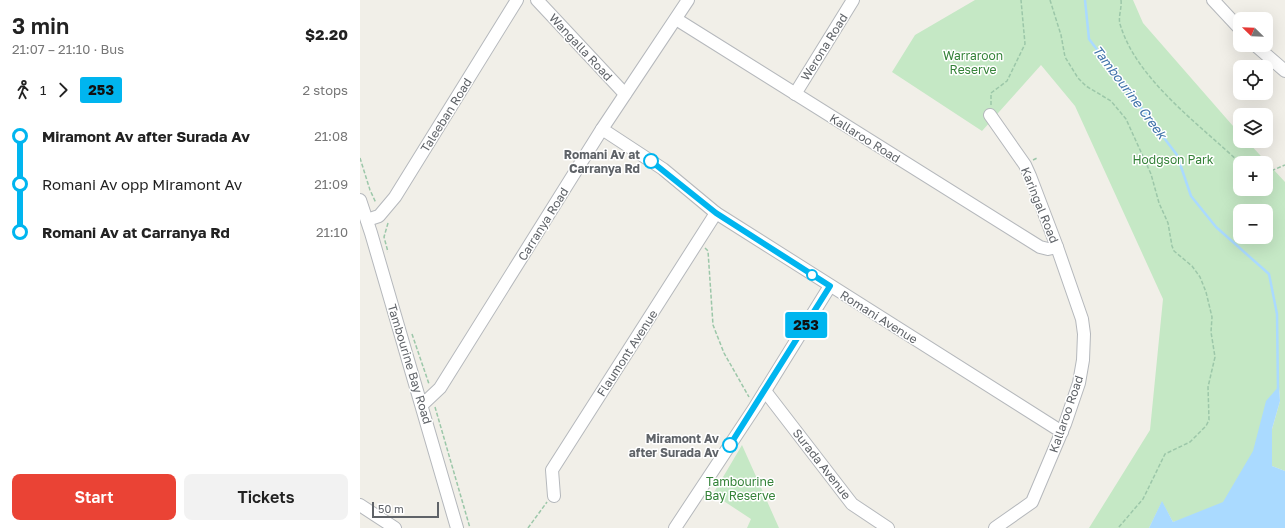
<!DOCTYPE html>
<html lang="en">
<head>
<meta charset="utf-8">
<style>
  :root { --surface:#fff; --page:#f2f2f2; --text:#222; --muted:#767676; --accent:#ea4335 }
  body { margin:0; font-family:"Golos Text",sans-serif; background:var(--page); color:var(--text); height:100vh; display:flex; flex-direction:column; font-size:15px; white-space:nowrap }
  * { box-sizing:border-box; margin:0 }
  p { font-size:13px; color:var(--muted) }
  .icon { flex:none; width:22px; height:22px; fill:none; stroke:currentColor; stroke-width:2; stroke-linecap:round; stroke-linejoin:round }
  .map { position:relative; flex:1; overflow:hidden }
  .drawer { display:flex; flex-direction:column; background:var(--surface); width:360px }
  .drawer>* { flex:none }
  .badge { padding:0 8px; border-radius:3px; font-size:14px; line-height:26px }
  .needle { width:26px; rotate:293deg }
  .buttons { position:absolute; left:873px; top:12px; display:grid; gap:8px }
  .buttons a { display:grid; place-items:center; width:40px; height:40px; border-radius:8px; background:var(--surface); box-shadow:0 4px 16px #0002; font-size:20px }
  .scale { position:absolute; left:12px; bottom:10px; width:67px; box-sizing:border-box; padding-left:4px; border:2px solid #5f6368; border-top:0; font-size:11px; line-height:14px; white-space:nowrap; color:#5f6368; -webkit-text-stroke:3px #fff; paint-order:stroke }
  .map>.badge { position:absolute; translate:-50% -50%; box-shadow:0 0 0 2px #fff }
  .legs { display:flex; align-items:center; gap:6px; height:44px; padding:0 12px; font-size:13px }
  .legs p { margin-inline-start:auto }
  .headline { display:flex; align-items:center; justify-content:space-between; height:68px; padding:0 12px }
  h1 { font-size:22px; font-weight:600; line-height:30px }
  .cta { display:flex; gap:8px; margin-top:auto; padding:8px 12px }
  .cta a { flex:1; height:46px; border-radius:8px; background:var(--accent); color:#fff; font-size:16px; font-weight:600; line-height:46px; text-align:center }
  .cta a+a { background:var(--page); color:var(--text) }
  ul { padding:0 12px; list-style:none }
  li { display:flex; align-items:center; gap:14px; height:48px; font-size:15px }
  li i { display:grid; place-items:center; width:6px; height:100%; margin:0 5px; background:currentColor }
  li i::after { content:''; width:10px; height:10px; margin:-5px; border:3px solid; border-radius:50%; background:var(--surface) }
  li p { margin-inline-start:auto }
  li:first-child i { background:linear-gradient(#0000 50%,currentColor 0) }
  li:last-child i { background:linear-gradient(currentColor 50%,#0000 0) }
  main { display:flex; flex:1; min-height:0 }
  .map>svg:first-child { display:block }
</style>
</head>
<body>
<main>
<section class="drawer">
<div class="headline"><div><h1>3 min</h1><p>21:07 – 21:10 · Bus</p></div><b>$2.20</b></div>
<div class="legs"><svg class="icon" aria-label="walk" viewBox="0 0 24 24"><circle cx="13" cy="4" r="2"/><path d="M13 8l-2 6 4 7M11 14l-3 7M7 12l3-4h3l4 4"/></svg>1<svg class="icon" aria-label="forward" viewBox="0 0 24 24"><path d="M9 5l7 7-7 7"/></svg><b class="badge" style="background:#00b5ef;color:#111">253</b><p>2 stops</p></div>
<ul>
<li><i style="color:#00b5ef"></i><b>Miramont Av after Surada Av</b><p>21:08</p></li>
<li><i style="color:#00b5ef"></i><span>Romani Av opp Miramont Av</span><p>21:09</p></li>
<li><i style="color:#00b5ef"></i><b>Romani Av at Carranya Rd</b><p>21:10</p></li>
</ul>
<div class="cta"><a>Start</a><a>Tickets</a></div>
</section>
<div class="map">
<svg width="925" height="528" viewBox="0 0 925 528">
  <rect width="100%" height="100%" fill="#f1efe8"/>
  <!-- green -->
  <g fill="#c5e8c5" fill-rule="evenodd">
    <path d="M615,0h158l10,23 97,111v7h7l38,41v289l-13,-5v-37l8,-28 -1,-14 -26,68 -32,53 -48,14 -11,-20 -13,26h-60l61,-98 13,-131 -88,-193 -34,-41 -59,66 -90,-59 23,-37zM880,163h26v26h-26zM880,211h26v26h-26z"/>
    <path d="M382,445l37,83h-32l4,-9 -38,-25z"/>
  </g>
  <!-- water -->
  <path fill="#aadaff" d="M919,386l1,15 -8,28v37l13,5v57h-136l13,-27 11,21 50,-20 30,-51 13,-50z"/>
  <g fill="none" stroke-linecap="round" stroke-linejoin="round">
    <!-- stream -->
    <path stroke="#aadaff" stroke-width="2.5" d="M725,0l4,39 88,116 14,41 25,31 53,47 8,40 1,76"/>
    <defs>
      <g id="minor">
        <path d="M177,0l88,94"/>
        <path d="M853,0l27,29"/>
        <path d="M316,19l364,228 8,2 9,-2"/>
        <path d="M895,45l30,26"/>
        <path d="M435,94l58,-94"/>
        <path d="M630,115l35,50 5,11 27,71 25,72 2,15 -1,26 -4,23 -14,41 -33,78 -37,26"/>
        <path d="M242,129l61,40 53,44 346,219"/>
        <path d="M0,200l11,33 86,295"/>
        <path d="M7,220l12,-4 16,-19 122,-197"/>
        <path d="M405,391l87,113 36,24"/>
        <path d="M62,405l18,-17 162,-259 86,-129"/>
        <path d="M194,496l-2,-26 164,-257"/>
        <path d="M0,505l35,23"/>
        <path d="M315,528l80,-121 75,-121"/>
      </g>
    </defs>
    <!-- minor casing -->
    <use href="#minor" stroke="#b5b8bc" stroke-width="14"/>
    <!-- path -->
    <g stroke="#9cc7a9" stroke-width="1.5" stroke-dasharray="4 2" stroke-linecap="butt">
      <path d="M690,0l11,35 4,22 13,21 8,8 25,15 15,18 25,55 8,29 9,20 4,23 2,5 18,15 8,11 6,15 6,25 -1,15 4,25 -7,30 1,33 -3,6 -16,16 -25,12 -22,45 -25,29"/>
      <path d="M761,0c1,8 -3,17 -1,24 16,55 79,100 120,139"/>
      <path d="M631,105v-12l16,-12 18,-37 -4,-44"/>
      <path d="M0,158l10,32 6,13"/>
      <path d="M673,160l4,-2"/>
      <path d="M906,173l19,-8"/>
      <path d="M28,223l-4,14 4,15"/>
      <path d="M345,248l3,3 5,74 11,28 25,44"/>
      <path d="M52,334l17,50"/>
      <path d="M75,407l35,121"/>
      <path d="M168,528l19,-26"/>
    </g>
    <!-- minor -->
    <use href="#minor" stroke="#fff" stroke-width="12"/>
  </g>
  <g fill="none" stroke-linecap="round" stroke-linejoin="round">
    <defs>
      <path id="line-1" d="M291,161l65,52 114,73 -100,159"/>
    </defs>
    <!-- line-1 casing -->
    <use href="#line-1" stroke="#fff" stroke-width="9"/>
    <!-- line-1 -->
    <use href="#line-1" stroke="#00b5ef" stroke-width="6"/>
  </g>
  <!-- markers -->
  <g fill="#fff" stroke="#00b5ef" stroke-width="2">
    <circle cx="291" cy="161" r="7"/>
    <circle cx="452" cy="275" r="5"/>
    <circle cx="370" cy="445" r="7"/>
  </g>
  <g text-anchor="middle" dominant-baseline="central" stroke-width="3" stroke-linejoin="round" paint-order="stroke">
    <!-- street labels -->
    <g font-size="12" fill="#5f6368" stroke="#fff">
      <text transform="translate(221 47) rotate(47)">Wangalla Road</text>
      <text transform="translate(464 47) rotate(-58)">Werona Road</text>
      <text transform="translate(86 115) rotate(-58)">Taleeban Road</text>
      <text transform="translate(505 138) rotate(32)">Kallaroo Road</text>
      <text transform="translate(680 205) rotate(68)">Karingal Road</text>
      <text transform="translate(183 224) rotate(-58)">Carranya Road</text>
      <text transform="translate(519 317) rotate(32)">Romani Avenue</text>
      <text transform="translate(267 353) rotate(-57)">Flaumont Avenue</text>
      <text transform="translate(50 364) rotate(73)">Tambourine Bay Road</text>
      <text transform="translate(706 414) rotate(-71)">Kallaroo Road</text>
      <text transform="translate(462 464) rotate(52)">Surada Avenue</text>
    </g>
    <!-- park labels -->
    <g font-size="12" fill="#348238" stroke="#fff">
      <text x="613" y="55">Warraroon<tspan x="613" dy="14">Reserve</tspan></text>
      <text x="813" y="159">Hodgson Park</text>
      <text x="380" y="481">Tambourine<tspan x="380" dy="14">Bay Reserve</tspan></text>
    </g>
    <!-- stop labels -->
    <g font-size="12" font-weight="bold" fill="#5f6368" stroke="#fff" text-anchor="end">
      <text x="280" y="154">Romani Av at<tspan x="280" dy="14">Carranya Rd</tspan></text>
      <text x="359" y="438">Miramont Av<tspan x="359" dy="14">after Surada Av</tspan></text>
    </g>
    <!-- water labels -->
    <g font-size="13" font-style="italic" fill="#4174aa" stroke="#fff">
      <text transform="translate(770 92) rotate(53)">Tambourine Creek</text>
    </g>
  </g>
</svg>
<div class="buttons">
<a><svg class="needle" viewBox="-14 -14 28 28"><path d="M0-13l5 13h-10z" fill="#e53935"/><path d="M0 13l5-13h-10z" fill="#767676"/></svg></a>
<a><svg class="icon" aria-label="locate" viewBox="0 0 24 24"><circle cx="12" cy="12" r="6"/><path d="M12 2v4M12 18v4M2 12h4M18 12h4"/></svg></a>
<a><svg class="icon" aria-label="layers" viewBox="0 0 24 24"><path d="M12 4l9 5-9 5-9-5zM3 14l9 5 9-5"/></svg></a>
<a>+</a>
<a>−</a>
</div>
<div class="scale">50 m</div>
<b class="badge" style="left:446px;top:325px;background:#00b5ef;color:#111">253</b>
</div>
</main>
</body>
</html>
